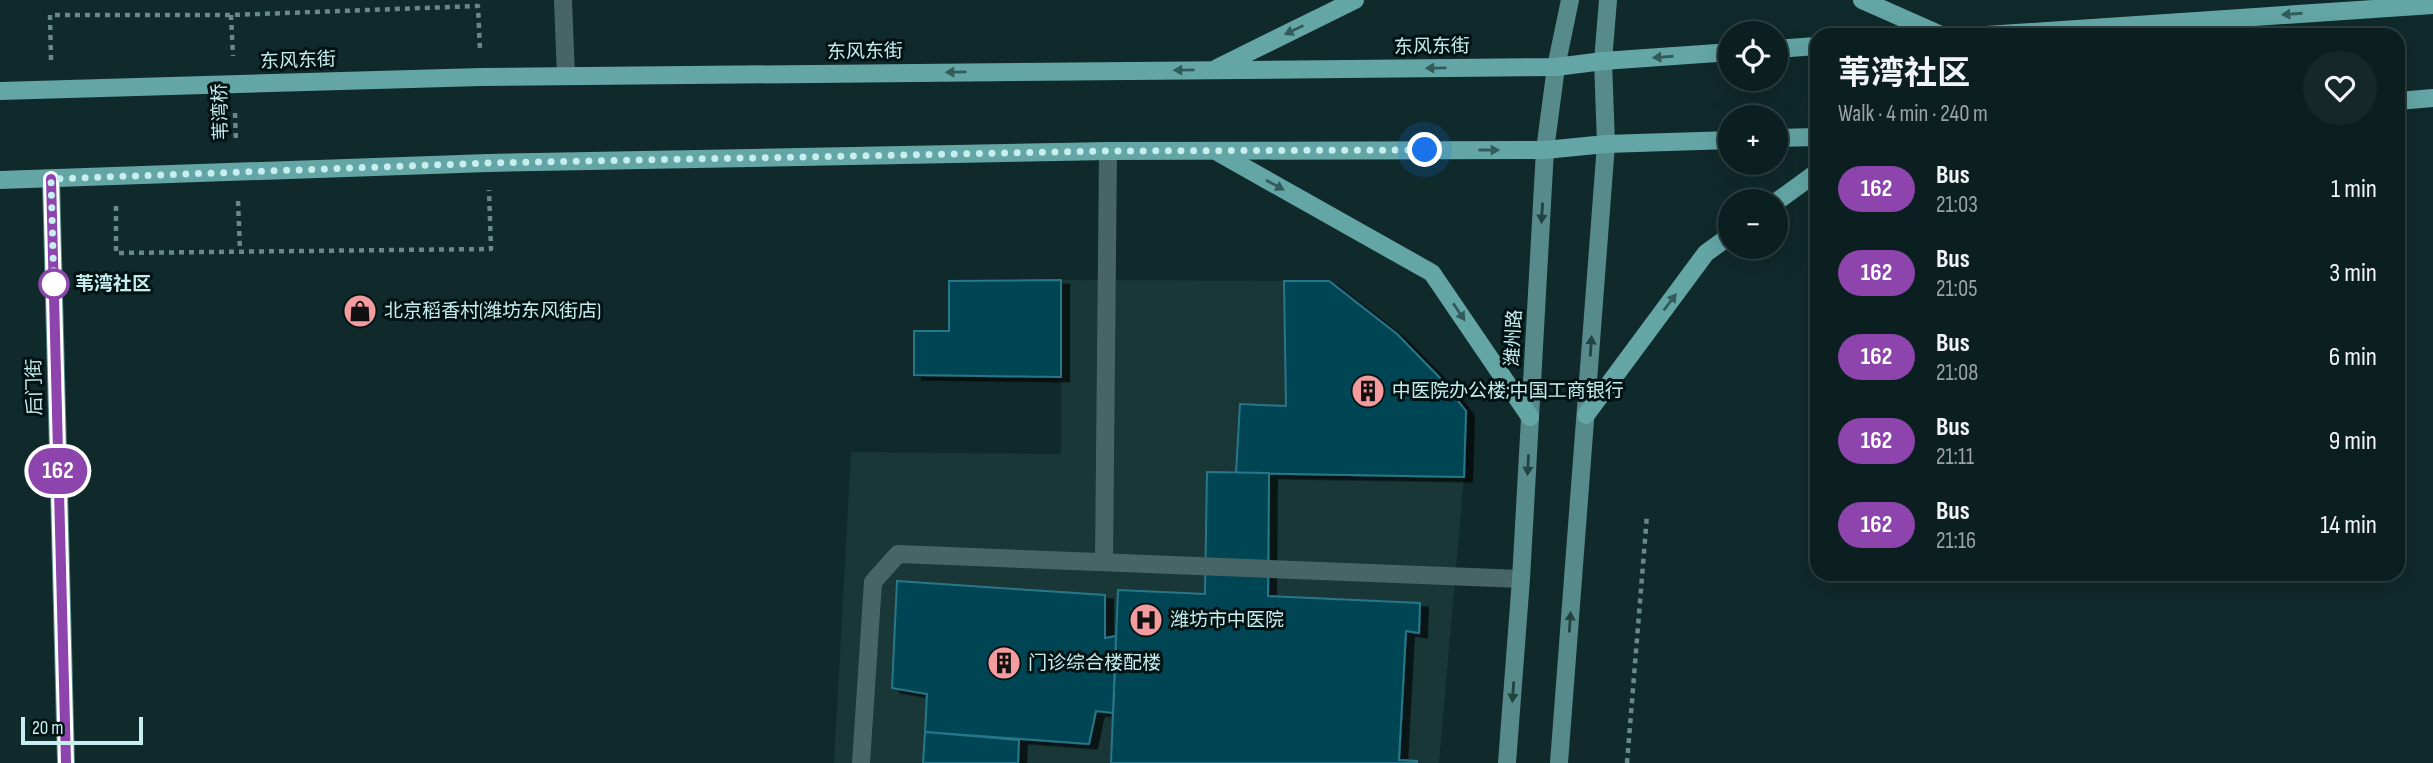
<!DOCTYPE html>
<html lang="en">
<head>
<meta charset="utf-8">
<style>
  :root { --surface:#0c1f20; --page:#152729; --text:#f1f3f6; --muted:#9aa2a5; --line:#2c3d3e }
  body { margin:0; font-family:"Sofia Sans Condensed","Noto Sans SC",sans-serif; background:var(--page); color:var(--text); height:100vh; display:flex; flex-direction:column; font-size:26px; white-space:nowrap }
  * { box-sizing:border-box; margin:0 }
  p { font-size:23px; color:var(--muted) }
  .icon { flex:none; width:38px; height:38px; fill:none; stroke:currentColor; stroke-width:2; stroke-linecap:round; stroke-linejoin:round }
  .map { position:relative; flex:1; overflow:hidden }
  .side { position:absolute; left:1810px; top:28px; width:595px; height:553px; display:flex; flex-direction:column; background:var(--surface); border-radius:21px; box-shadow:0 7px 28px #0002,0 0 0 2px var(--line) }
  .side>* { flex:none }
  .badge { padding:0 14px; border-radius:23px; font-size:24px; line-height:46px }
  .fabs { position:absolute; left:1718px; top:21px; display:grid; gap:14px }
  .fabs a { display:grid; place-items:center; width:70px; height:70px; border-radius:50%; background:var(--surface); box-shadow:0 7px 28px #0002,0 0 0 2px var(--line); font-size:35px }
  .scale { position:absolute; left:21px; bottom:18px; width:122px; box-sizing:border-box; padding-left:7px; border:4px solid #c7eeee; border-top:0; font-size:19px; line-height:24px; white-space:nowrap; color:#c7eeee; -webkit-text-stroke:5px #001212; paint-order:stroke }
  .you { position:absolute; width:35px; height:35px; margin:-18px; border:5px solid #fff; border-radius:50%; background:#1a73e8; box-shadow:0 0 0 10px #1a73e833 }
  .map>.badge { position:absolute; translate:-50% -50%; box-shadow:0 0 0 4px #fff }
  .round { display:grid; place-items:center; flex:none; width:74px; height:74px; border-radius:37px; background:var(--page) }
  .overview { display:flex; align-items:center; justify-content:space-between; height:119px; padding:0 28px }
  h1 { font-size:33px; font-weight:700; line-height:52px }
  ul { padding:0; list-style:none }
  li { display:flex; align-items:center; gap:21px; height:84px; padding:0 28px }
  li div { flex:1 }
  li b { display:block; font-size:26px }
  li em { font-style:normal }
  li .badge { min-width:77px; font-weight:700; text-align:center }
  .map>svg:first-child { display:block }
</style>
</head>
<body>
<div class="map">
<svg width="2433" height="763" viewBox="0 0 2433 763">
  <defs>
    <filter id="shadow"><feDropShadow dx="8" dy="4.5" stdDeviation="0" flood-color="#0009"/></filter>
  </defs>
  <rect width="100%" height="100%" fill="#10292a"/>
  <!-- built -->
  <path fill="#193737" d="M1061,280l268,1 68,53 42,43 27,34 -2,66 -25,286h-605l17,-311 210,2z"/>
  <!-- building -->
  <g fill="#004452" stroke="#287789" stroke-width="2" filter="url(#shadow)">
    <path d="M1061,280v97l-147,-2v-44h35v-50z"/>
    <path d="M1284,281h45l68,53 42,43 27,34 -2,66 -228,-4 4,-69 46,2z"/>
    <path d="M1207,472l62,1 -1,123 152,7 -1,30 -13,-2 -7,129 18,1v2h-306l7,-173 87,4z"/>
    <path d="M897,581l208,14v43l11,-2 -3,77 -17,-2 -7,33 -164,-12 2,-38 -35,-6z"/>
    <path d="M925,732l94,8 -1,23h-95z"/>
  </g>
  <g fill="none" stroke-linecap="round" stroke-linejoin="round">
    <!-- path -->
    <g stroke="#688889" stroke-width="4.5" stroke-dasharray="5 5" stroke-linecap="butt">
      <path d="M231,15l2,41"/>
      <path d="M51,60l-1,-45h181l247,-9 2,44"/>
      <path d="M235,113l1,30"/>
      <path d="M238,201l2,49"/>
      <path d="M116,206v47l375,-4 -2,-59"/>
      <path d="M1627,763l20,-248"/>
    </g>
    <!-- street -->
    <g stroke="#476565" stroke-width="18">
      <path d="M563,0l3,76"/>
      <path d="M1104,562l4,-411"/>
      <path d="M861,763l12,-181 25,-28 623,25"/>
    </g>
    <!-- secondary -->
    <g stroke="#578a8a" stroke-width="18">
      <path d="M51,179l15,584"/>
      <path d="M1507,763l14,-184 24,-429 11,-83 14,-67"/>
      <path d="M1559,763l47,-619 -3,-83 5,-61"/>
    </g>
    <!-- primary -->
    <g stroke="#64a6a6" stroke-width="18">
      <path d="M1862,0l79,35"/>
      <path d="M1986,35l447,-30"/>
      <path d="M1776,49l40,-3"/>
      <path d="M1217,68l138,-68"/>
      <path d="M0,91l481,-14 1075,-10 47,-6 128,-9"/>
      <path d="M2398,101l35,-3"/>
      <path d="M1776,138l40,-1"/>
      <path d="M1219,153l213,120 98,144"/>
      <path d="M0,180l488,-17 620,-12 437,-1 61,-6 125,-4"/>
      <path d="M1776,202l40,-29"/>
      <path d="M1586,415l120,-162 25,-18"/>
    </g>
  </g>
  <!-- one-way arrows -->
  <defs><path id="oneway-solid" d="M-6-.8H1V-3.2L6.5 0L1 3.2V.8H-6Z" transform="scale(1.75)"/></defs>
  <g fill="#325c5c">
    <use href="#oneway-solid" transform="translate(2292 14) rotate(176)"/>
    <use href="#oneway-solid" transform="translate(1294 30) rotate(154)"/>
    <use href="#oneway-solid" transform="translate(1663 57) rotate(176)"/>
    <use href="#oneway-solid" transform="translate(1436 68) rotate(179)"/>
    <use href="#oneway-solid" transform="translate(1184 70) rotate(179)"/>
    <use href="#oneway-solid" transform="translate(956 72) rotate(179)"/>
    <use href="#oneway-solid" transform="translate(1489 150)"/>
    <use href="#oneway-solid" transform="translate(1275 185) rotate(29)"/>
    <use href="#oneway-solid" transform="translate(1670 302) rotate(-53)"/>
    <use href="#oneway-solid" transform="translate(1459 312) rotate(56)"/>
  </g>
  <g fill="#234242">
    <use href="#oneway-solid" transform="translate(1542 213) rotate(93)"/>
    <use href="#oneway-solid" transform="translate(1591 346) rotate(-86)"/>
    <use href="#oneway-solid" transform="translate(1528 465) rotate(93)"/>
    <use href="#oneway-solid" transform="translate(1570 622) rotate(-86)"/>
    <use href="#oneway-solid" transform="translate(1513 692) rotate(94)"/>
  </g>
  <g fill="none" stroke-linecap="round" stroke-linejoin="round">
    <defs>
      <path id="line" d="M51,179l15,584"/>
    </defs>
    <!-- line casing -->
    <use href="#line" stroke="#fff" stroke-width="16"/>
    <!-- line -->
    <use href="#line" stroke="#8e44ad" stroke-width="10"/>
    <!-- walk -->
    <path stroke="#c7eeee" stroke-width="7" stroke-dasharray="0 12.6" d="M54,284v6l-3,-111 437,-16 620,-12 317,-1"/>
  </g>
  <!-- icons -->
  <defs>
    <symbol id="shop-disc" viewBox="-11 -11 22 22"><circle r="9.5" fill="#f49b9f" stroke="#001212"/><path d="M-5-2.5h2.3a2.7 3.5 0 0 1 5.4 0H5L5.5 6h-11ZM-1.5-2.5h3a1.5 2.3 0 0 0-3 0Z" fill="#111"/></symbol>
    <symbol id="building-disc" viewBox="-11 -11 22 22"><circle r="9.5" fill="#f49b9f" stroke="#001212"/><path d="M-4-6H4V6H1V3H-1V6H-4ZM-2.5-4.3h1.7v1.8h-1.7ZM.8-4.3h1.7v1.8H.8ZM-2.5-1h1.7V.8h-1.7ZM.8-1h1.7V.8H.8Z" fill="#111"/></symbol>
    <symbol id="hospital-disc" viewBox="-11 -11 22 22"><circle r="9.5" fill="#f49b9f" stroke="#001212"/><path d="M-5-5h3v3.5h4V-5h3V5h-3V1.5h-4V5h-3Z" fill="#111"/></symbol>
  </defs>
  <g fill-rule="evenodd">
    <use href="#shop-disc" x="341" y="292" width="38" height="38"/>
    <use href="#building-disc" x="1349" y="372" width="38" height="38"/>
    <use href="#hospital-disc" x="1127" y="601" width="38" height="38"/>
    <use href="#building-disc" x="985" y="644" width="38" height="38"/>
  </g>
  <!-- markers -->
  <circle fill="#fff" stroke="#8e44ad" stroke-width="3.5" cx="54" cy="284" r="14"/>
  <g text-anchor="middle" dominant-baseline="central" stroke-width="6" stroke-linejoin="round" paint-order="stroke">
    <!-- street labels -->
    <g font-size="19" fill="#c7eeee" stroke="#001212">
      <text transform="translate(1432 47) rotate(-1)">东风东街</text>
      <text transform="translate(865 52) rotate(-1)">东风东街</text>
      <text transform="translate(298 61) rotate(-2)">东风东街</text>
      <text transform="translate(221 112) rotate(-92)">苇湾桥</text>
      <text transform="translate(1514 338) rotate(-87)">潍州路</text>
      <text transform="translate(35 387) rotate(-91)">后门街</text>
    </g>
    <!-- stop labels -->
    <g font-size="19" font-weight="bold" fill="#c7eeee" stroke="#001212" text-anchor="start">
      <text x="75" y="284">苇湾社区</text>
    </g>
    <!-- poi labels -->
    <g font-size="19" fill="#c7eeee" stroke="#001212" text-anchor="start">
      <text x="384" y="311">北京稻香村(潍坊东风街店)</text>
      <text x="1392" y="391">中医院办公楼;中国工商银行</text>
      <text x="1170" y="620">潍坊市中医院</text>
      <text x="1028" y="663">门诊综合楼配楼</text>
    </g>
  </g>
</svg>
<div class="fabs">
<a><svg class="icon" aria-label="locate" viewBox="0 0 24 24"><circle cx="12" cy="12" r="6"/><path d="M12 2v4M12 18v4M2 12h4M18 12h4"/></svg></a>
<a>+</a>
<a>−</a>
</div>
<div class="scale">20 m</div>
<div class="you" style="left:1425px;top:150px"></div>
<b class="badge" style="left:58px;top:471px;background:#8e44ad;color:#fff">162</b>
<section class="side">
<div class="overview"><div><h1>苇湾社区</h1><p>Walk · 4 min · 240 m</p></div><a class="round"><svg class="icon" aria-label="heart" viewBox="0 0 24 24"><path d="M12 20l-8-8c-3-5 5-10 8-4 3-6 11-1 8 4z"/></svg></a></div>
<ul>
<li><span class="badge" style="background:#8e44ad;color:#fff">162</span><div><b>Bus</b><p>21:03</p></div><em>1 min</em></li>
<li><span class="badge" style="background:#8e44ad;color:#fff">162</span><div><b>Bus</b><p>21:05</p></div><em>3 min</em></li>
<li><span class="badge" style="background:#8e44ad;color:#fff">162</span><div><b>Bus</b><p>21:08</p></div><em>6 min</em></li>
<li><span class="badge" style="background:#8e44ad;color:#fff">162</span><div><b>Bus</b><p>21:11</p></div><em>9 min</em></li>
<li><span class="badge" style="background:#8e44ad;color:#fff">162</span><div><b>Bus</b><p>21:16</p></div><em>14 min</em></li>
</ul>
</section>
</div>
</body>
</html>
